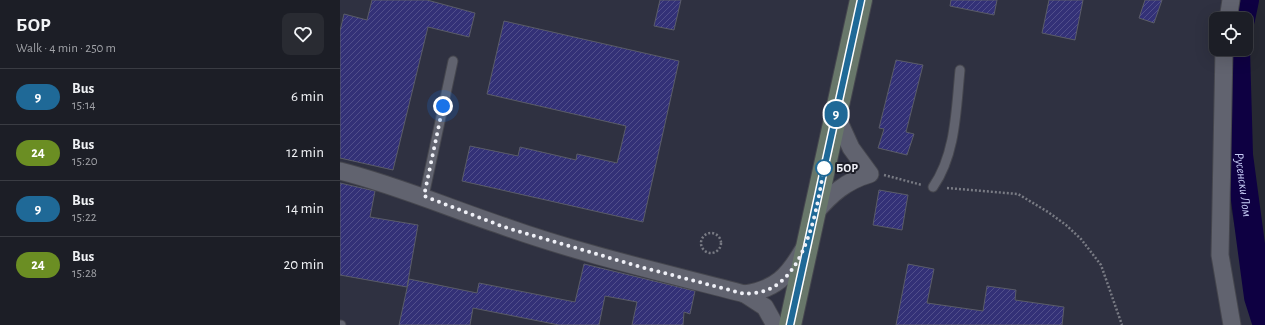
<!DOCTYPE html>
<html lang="en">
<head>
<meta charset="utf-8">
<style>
  :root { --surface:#1c1e26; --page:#292b32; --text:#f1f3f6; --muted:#a0a2a7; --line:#3a3c43 }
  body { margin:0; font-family:"Alegreya Sans",sans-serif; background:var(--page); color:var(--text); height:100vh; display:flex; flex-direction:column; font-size:15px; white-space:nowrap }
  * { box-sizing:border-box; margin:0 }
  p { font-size:13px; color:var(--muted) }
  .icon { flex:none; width:22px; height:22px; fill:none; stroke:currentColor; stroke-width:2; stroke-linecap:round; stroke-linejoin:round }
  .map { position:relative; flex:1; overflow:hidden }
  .drawer { display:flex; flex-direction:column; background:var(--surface); width:340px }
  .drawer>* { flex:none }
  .badge { padding:0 8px; border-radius:13px; font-size:14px; line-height:26px }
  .tools { position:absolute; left:869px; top:12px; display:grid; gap:8px }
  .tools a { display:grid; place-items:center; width:44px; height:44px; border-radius:8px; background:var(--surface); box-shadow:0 4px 16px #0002,0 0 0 1px var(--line); font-size:20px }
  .you { position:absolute; width:20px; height:20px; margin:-10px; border:3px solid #fff; border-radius:50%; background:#1a73e8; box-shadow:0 0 0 6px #1a73e833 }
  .map>.badge { position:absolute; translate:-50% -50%; box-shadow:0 0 0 2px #fff }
  .round { display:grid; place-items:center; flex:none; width:42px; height:42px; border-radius:8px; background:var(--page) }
  .headline { display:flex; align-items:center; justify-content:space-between; height:68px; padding:0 16px }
  h1 { font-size:19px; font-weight:700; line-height:30px }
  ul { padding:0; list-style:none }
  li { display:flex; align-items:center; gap:12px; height:56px; padding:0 16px; border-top:1px solid var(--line) }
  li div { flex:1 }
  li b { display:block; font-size:15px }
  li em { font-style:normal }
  li .badge { min-width:44px; font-weight:700; text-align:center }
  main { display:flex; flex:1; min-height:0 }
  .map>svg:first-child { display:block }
</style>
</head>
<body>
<main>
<section class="drawer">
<div class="headline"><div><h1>БОР</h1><p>Walk · 4 min · 250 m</p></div><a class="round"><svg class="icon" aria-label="heart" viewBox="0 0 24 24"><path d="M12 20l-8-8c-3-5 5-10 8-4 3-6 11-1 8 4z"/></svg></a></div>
<ul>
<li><span class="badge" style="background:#1f6997;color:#fff">9</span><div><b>Bus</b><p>15:14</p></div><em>6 min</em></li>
<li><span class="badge" style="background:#6b8e23;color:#fff">24</span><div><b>Bus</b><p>15:20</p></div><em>12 min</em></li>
<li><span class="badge" style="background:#1f6997;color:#fff">9</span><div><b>Bus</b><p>15:22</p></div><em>14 min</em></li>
<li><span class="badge" style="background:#6b8e23;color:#fff">24</span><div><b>Bus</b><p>15:28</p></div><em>20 min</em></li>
</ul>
</section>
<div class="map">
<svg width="925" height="325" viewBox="0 0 925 325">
  <defs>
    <pattern id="building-hatch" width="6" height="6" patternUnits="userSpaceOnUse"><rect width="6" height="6" fill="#333177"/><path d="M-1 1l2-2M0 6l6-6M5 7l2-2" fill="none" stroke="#514f8b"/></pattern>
  </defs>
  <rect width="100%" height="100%" fill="#262832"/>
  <!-- built -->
  <path fill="#2f3141" d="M0,0h898l-4,19h-18v30l10,135 29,141h-915z"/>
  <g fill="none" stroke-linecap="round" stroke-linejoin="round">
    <!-- river -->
    <g stroke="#0e0042" stroke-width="28">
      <path d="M901,19l4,-19"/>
      <path id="s1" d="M896,49l3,106 19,142 7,22"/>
    </g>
  </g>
  <!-- building -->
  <g fill="url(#building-hatch)" stroke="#5a5c68">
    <path d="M32,0h55l48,13 -6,24 -41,-10 -35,143 -53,-12v-127l4,-17 23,6z"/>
    <path d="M320,0h21l-7,30 -20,-4z"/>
    <path d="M611,0h46l-3,15 -44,-9z"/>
    <path d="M709,0h34l-8,40 -33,-7z"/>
    <path d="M805,0h17l-8,23 -15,-5z"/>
    <path d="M164,21l175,40 -36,161 -181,-41 8,-35 48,10 2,-9 56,13 1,-6 40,9 9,-37 -139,-32z"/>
    <path d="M556,60l27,5 -17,67 8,2 -7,21 -29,-7 6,-19 -5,-1z"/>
    <path d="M0,183l35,8 -5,26 48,8 -11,62 -67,-12z"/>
    <path d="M539,190l29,5 -6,35 -29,-5z"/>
    <path d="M244,264l111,27 -5,23 -6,-2 -1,13h-51l5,-23 -32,-6 -6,29h-40l-86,-17 -3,17h-71l10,-46 68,14 2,-10 96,19z"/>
    <path d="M568,264l26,5 -7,34 56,8 4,-25 29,4 -1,10 49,7 -2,18h-166z"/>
  </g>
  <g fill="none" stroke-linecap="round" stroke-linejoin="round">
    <defs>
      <g id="lane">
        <path d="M593,187c23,-33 23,-78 27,-117"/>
        <path d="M84,196l29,-135"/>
        <path d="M0,325h1"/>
      </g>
      <g id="street">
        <path d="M888,19l3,-19"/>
        <path d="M884,49l-4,206 12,70"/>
        <path d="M0,171c56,14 109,37 163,55 78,28 162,47 242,68"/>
        <path d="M475,213c16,-19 31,-32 55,-39l-19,-26 -15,-33"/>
        <path d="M435,325l-10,-18 -20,-13c31,-5 43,-18 58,-44"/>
      </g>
      <path id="secondary" d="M450,325l71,-325"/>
    </defs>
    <!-- lane casing -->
    <use href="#lane" stroke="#45464e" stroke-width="11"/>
    <!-- street casing -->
    <use href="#street" stroke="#45464e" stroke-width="19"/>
    <!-- secondary casing -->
    <use href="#secondary" stroke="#45464e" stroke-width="24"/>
    <!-- path -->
    <g stroke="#797b84" stroke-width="2.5" stroke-dasharray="2 2" stroke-linecap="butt">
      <path d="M544,175l38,10"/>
      <path d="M607,188l71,6 30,18 18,13 15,14 20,26 21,60"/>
      <circle cx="371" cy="243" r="10"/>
    </g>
    <!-- lane -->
    <use href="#lane" stroke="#61636f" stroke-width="9"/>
    <!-- street -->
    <use href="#street" stroke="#61636f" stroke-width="17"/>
    <!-- secondary -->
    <use href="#secondary" stroke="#68776a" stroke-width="22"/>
  </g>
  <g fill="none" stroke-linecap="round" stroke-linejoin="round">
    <defs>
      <path id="line" d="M450,325l71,-325"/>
    </defs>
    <!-- line casing -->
    <use href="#line" stroke="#fff" stroke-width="9"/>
    <!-- line -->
    <use href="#line" stroke="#1f6997" stroke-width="6"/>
    <!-- walk -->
    <path stroke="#eff0f7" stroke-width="4" stroke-dasharray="0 7.2" d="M103,106l-19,90 80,31 137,40 104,27c5,-1 11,-1 16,-2 46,-12 56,-85 63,-124"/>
  </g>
  <!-- markers -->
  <circle fill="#fff" stroke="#1f6997" stroke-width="2" cx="484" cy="168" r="8"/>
  <g text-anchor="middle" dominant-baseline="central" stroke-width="4" stroke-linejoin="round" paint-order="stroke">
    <!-- stop labels -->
    <g font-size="12" font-weight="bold" fill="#eff0f7" stroke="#1d1e28" text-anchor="start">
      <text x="496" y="168">БОР</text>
    </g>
    <!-- water labels -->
    <g font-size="13" font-style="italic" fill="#c8cdf7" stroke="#1d1e28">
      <text stroke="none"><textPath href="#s1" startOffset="136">Русенски Лом</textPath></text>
    </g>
  </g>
</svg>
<div class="tools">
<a><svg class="icon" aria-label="locate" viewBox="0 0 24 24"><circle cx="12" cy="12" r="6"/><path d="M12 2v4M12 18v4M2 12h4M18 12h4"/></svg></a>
</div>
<div class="you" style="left:103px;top:106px"></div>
<b class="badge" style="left:496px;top:114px;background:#1f6997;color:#fff">9</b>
</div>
</main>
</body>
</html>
